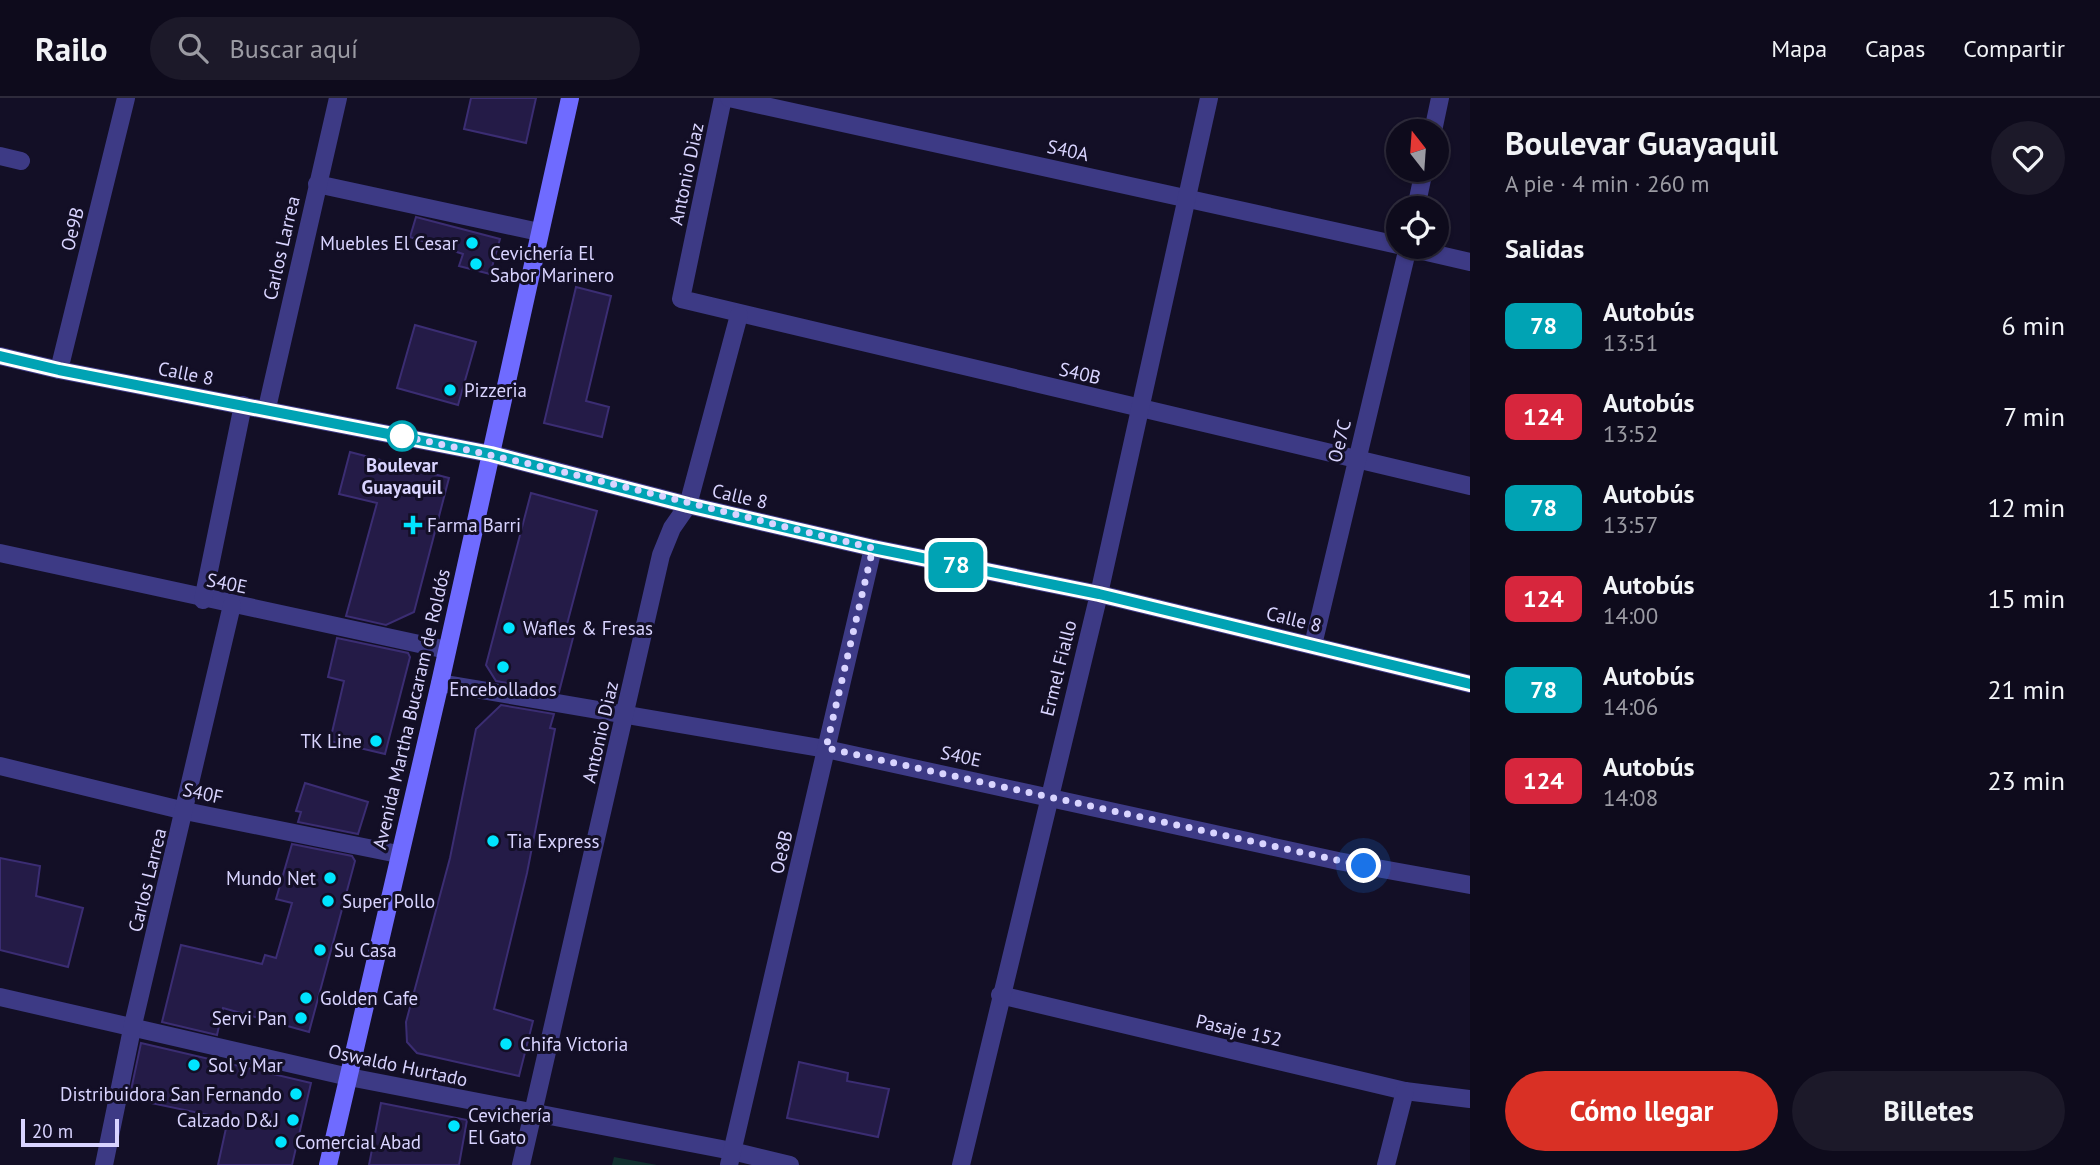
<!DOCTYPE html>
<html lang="es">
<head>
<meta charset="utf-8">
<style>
  :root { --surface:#0e0b1c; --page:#1c1929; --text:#f1f3f6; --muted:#9b9ba3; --line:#2e2b3b; --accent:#d93025 }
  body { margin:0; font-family:"PT Sans",sans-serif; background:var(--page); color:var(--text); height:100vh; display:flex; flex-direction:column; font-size:26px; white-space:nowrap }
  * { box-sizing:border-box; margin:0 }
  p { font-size:23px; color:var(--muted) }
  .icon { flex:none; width:38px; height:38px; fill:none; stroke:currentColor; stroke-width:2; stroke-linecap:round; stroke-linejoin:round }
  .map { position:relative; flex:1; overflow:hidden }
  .side { display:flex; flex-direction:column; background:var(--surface); width:630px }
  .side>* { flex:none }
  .badge { padding:0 14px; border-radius:10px; font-size:24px; line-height:46px }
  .needle { width:46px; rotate:343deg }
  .buttons { position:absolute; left:1386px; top:21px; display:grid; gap:14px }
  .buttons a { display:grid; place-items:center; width:63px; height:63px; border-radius:50%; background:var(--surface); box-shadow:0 2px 5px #0004,0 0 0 2px var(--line); font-size:35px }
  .scale { position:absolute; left:21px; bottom:18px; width:98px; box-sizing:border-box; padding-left:7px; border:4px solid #d9d4ff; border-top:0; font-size:19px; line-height:24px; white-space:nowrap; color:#d9d4ff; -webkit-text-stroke:5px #130f26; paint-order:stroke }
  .you { position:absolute; width:35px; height:35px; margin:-18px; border:5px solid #fff; border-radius:50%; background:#1a73e8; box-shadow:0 0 0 10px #1a73e833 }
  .map>.badge { position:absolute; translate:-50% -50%; box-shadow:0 0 0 4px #fff }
  h2 { padding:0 35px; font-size:26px; line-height:63px }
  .round { display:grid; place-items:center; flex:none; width:74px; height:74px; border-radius:37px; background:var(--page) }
  .overview { display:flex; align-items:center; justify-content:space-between; height:119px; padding:0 35px }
  h1 { font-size:33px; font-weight:700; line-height:52px }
  .button { display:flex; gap:14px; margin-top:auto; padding:14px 35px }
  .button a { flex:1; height:80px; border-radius:42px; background:var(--accent); color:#fff; font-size:28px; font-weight:700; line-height:80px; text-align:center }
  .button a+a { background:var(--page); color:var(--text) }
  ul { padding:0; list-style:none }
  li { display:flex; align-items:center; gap:21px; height:91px; padding:0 35px }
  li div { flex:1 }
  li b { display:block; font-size:26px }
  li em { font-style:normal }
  li .badge { min-width:77px; font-weight:700; text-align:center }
  header { display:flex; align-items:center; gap:42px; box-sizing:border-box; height:98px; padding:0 35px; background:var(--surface); border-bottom:2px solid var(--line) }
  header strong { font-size:33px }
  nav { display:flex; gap:38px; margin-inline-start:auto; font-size:24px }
  .search { width:490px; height:63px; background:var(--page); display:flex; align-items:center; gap:18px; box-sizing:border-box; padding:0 24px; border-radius:38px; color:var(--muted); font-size:26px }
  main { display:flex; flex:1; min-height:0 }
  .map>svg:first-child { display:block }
</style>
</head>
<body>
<header>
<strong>Railo</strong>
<div class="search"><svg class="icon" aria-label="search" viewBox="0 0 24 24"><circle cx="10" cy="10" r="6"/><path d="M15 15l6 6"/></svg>Buscar aquí</div>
<nav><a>Mapa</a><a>Capas</a><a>Compartir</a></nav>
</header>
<main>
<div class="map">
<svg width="1470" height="1067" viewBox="0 0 1470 1067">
  <rect width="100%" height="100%" fill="#130f26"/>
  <!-- green -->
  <path fill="#12302f" d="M614,1059l43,8h-45z"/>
  <!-- building -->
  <g fill="#241b47" stroke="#3b2d73" stroke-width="2">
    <path d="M471,0h65l-10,45 -62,-14z"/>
    <path d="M416,119l84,22 -10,35 -31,-8 4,-12 -53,-17z"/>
    <path d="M576,189l35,9 -25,105 23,6 -7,30 -58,-14z"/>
    <path d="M415,227l61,17 -18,63 -61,-17z"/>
    <path d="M350,354l99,26 -35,134 -28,13 -40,-9 31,-113 -38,-9z"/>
    <path d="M531,395l66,18 -31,117 9,2 -16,62 -63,-11 -10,-16z"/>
    <path d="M337,540l71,15 2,4 -25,97 -55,-13 14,-60 -16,-4z"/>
    <path d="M501,607l53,9 -4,14 5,1 -28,144 -33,136 39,12 -14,55 -102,-23 -10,-11 -1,-20 44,-164 26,-129z"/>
    <path d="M305,685l63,19 -10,32 -60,-12 3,-10 -5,-1z"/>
    <path d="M292,746l60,12 3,5 -46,171 -86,-24 -6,27 -55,-13 19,-77 81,19 3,-9 11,3 16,-55 -16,-4z"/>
    <path d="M0,760l40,8 -4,30 47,12 -15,59 -68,-17z"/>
    <path d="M141,945l170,40 -19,82h-74l10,-46 -77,-16 1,-4 -22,-4z"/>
    <path d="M799,964l49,11 -1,8 42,8 -11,48 -91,-19z"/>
    <path d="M381,1005l86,17 -8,45h-90z"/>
  </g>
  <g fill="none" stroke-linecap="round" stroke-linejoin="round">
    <!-- street -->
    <g stroke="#3d3a85" stroke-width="18">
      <path d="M723,0l-42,201 789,187"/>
      <path d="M729,0l669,147"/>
      <path d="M1433,33l7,-33"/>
      <path d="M0,58l21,5"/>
      <path d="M317,86l222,48"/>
      <path d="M1416,110l8,-38"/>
      <path d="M1405,149l65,15"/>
      <path d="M0,258l59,14 432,84 197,51 185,43 226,46 371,90"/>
      <path d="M59,272l67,-272"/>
      <path d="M267,310l71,-310"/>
      <path d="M0,455l447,97"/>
      <path d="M203,502l40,-195"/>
      <path d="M1313,547l95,-398"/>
      <path d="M440,585l386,66 512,112 132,24"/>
      <path d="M0,668l185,45 213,43"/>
      <path d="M1000,897l405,96 65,8"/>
      <path d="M0,899l349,80 383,74 58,14"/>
      <path d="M104,1067l28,-136 100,-424"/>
      <path d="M521,1067l140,-610 11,-27 16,-23 51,-190"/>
      <path d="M729,1067l144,-617"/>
      <path d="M961,1067l138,-571 110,-496"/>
      <path d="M1386,1067l19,-74"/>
    </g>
    <!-- secondary -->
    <path stroke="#6f6bff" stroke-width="18" d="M328,1067l112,-482 130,-585"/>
  </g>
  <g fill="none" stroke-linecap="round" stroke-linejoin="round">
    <defs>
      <path id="line" d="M0,258l59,14 432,84 197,51 185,43 226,46 371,90"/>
    </defs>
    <!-- line casing -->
    <use href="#line" stroke="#fff" stroke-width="16"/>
    <!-- line -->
    <use href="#line" stroke="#00a3b4" stroke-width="10"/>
    <!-- walk -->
    <path stroke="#d9d4ff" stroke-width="7" stroke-dasharray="0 12.6" d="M402,338l-11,-2c162,32 321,76 482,114l-47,200 538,118"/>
  </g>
  <!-- markers -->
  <g fill="#00e5ff" stroke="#130f26" stroke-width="2.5">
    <circle cx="472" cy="145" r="7"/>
    <circle cx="476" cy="166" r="7"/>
    <circle cx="450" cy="292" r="7"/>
    <path d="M409.5 416.5h7v7h7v7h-7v7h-7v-7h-7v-7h7z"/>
    <circle cx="509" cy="530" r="7"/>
    <circle cx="503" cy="569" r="7"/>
    <circle cx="376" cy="643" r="7"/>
    <circle cx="493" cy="743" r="7"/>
    <circle cx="330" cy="780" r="7"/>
    <circle cx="328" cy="803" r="7"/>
    <circle cx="320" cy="852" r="7"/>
    <circle cx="306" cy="900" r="7"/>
    <circle cx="301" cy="920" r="7"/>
    <circle cx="506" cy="946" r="7"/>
    <circle cx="194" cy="967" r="7"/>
    <circle cx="296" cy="996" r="7"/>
    <circle cx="293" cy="1022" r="7"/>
    <circle cx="454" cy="1028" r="7"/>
    <circle cx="281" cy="1044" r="7"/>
  </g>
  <circle fill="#fff" stroke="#00a3b4" stroke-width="3.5" cx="402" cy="338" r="14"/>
  <g text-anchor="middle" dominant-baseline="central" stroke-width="6" stroke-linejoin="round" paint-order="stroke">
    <!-- street labels -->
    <g font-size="19" fill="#d9d4ff" stroke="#130f26">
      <text transform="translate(1068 52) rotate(12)">S40A</text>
      <text transform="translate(686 76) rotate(-78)">Antonio Diaz</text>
      <text transform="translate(72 131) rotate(-76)">Oe9B</text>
      <text transform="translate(281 150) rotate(-77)">Carlos Larrea</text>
      <text transform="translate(186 275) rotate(11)">Calle 8</text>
      <text transform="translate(1080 275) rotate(13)">S40B</text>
      <text transform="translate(1339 343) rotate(-76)">Oe7C</text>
      <text transform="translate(740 398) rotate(13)">Calle 8</text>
      <text transform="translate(227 485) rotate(11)">S40E</text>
      <text transform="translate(1294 521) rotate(14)">Calle 8</text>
      <text transform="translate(1058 570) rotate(-76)">Ermel Fiallo</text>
      <text transform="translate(411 611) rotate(-77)">Avenida Martha Bucaram de Roldós</text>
      <text transform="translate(600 634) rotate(-77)">Antonio Diaz</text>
      <text transform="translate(961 658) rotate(12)">S40E</text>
      <text transform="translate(203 695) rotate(12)">S40F</text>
      <text transform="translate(781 754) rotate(-77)">Oe8B</text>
      <text transform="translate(147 782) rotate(-76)">Carlos Larrea</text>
      <text transform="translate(1239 932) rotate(13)">Pasaje 152</text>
      <text transform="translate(398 967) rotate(12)">Oswaldo Hurtado</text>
    </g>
    <!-- poi labels -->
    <g font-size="19" fill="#d9d4ff" stroke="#130f26" text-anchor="start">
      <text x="458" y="145" text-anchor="end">Muebles El Cesar</text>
      <text x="490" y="155">Cevichería El<tspan x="490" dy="22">Sabor Marinero</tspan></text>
      <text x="464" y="292">Pizzeria</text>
      <text x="427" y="427">Farma Barri</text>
      <text x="523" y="530">Wafles &amp; Fresas</text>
      <text x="503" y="591" text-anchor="middle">Encebollados</text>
      <text x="362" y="643" text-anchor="end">TK Line</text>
      <text x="507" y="743">Tia Express</text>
      <text x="316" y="780" text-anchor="end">Mundo Net</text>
      <text x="342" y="803">Super Pollo</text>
      <text x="334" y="852">Su Casa</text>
      <text x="320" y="900">Golden Cafe</text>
      <text x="287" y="920" text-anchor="end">Servi Pan</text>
      <text x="520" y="946">Chifa Victoria</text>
      <text x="208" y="967">Sol y Mar</text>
      <text x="282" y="996" text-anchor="end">Distribuidora San Fernando</text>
      <text x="468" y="1017">Cevichería<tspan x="468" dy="22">El Gato</tspan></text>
      <text x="279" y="1022" text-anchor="end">Calzado D&amp;J</text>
      <text x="295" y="1044">Comercial Abad</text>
    </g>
    <!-- stop labels -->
    <g font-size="19" font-weight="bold" fill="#d9d4ff" stroke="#130f26">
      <text x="402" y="367">Boulevar<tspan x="402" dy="22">Guayaquil</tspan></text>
    </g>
  </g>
</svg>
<div class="buttons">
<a><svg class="needle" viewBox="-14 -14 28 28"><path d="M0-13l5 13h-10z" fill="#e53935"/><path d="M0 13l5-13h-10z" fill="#9b9ba3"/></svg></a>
<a><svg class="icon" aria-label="locate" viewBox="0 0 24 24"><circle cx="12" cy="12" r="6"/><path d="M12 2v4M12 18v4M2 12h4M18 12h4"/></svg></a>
</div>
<div class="scale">20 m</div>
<div class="you" style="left:1364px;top:768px"></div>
<b class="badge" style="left:956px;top:467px;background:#00a3b4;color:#fff">78</b>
</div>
<section class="side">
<div class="overview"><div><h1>Boulevar Guayaquil</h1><p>A pie · 4 min · 260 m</p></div><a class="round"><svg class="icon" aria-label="heart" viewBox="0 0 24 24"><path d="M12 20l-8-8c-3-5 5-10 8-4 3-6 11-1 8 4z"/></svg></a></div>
<h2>Salidas</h2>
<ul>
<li><span class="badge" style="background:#00a3b4;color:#fff">78</span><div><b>Autobús</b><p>13:51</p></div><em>6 min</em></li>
<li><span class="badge" style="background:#d7263d;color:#fff">124</span><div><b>Autobús</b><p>13:52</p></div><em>7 min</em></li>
<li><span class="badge" style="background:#00a3b4;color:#fff">78</span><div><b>Autobús</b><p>13:57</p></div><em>12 min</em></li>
<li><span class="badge" style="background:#d7263d;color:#fff">124</span><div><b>Autobús</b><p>14:00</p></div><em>15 min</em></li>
<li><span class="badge" style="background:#00a3b4;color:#fff">78</span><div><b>Autobús</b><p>14:06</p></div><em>21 min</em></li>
<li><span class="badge" style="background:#d7263d;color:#fff">124</span><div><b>Autobús</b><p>14:08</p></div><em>23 min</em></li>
</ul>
<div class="button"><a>Cómo llegar</a><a>Billetes</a></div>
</section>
</main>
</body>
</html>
